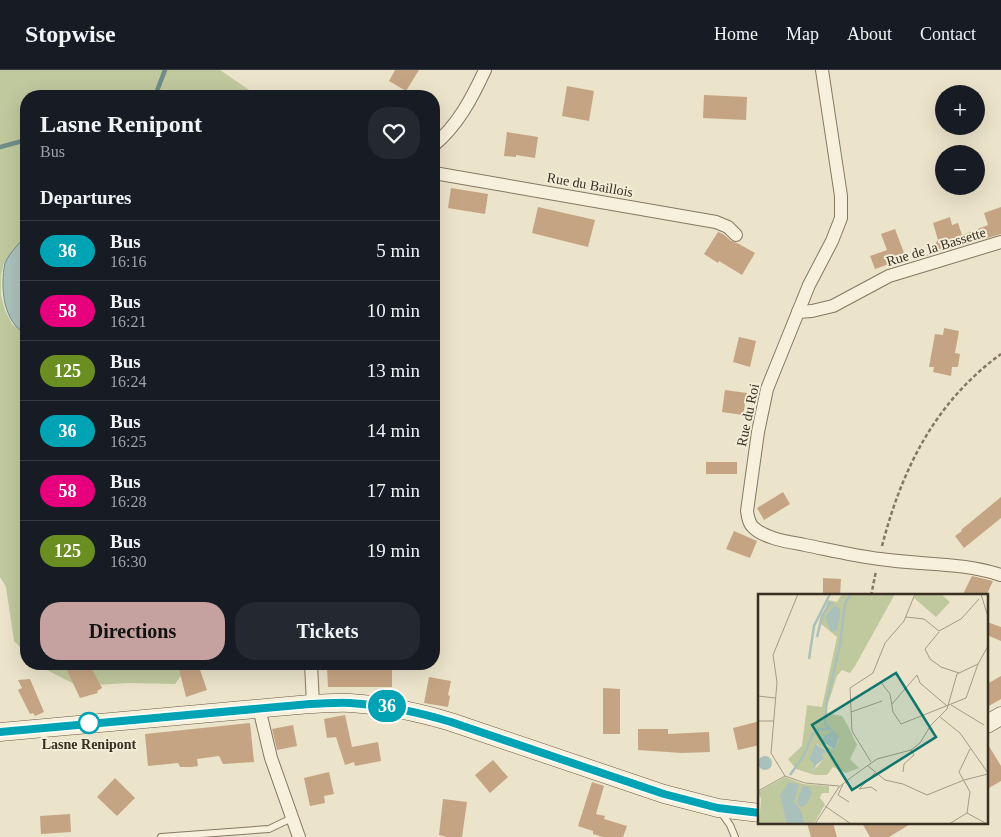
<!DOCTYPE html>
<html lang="en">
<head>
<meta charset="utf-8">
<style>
  :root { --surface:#171b24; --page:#242831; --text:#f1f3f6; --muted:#9ea1a6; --line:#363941; --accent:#c5a19f }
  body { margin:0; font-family:"Times New Roman",serif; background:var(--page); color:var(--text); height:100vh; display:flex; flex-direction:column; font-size:19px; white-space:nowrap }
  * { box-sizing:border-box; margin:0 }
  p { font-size:16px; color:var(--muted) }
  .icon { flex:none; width:28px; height:28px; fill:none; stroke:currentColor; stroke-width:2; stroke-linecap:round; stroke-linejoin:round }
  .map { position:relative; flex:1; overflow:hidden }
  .sheet { position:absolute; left:20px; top:20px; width:420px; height:580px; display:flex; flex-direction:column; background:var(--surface); border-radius:20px; box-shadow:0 5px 20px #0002 }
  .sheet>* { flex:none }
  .badge { padding:0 10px; border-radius:16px; font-size:18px; line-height:32px }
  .controls { position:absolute; left:935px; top:15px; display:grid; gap:10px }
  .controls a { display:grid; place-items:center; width:50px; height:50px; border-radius:50%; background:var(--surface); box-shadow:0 5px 20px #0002; font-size:25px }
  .map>.badge { position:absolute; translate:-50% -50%; box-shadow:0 0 0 2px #fff }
  h2 { padding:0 20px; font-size:19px; line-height:45px }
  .round { display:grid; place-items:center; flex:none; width:52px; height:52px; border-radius:20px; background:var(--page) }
  .overview { display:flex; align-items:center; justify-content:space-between; height:85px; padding:0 20px }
  h1 { font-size:24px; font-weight:700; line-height:38px }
  .cta { display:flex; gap:10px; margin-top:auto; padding:10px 20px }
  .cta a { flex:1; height:58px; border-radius:20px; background:var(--accent); color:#111; font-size:20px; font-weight:700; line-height:58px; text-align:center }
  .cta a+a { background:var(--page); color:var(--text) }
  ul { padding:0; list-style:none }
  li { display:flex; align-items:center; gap:15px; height:60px; padding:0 20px; border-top:1px solid var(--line) }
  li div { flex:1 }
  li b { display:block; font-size:19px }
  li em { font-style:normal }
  li .badge { min-width:55px; font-weight:700; text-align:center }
  header { display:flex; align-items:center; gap:30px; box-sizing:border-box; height:70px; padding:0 25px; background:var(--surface); border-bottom:1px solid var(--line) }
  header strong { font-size:24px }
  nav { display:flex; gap:28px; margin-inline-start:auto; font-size:18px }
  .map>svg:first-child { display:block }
</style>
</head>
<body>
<header>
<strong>Stopwise</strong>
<nav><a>Home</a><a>Map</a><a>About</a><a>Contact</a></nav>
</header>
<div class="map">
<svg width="1001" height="767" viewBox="0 0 1001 767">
  <rect width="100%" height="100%" fill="#ebe3ca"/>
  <!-- green -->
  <g fill="#c0c89e">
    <path d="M0,0h220l38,26h-232v139l-22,28 -3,13v19l4,15 7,14 14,10v319l-12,-12 -8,-54 -6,-10z"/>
    <path d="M37,594h152l-14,20 -46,-1 -51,3 -37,-19z"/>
  </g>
  <!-- water -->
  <path fill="#aac0bb" stroke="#718d89" d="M26,165v99c-23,-12 -26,-47 -21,-71 5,-11 14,-19 21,-28z"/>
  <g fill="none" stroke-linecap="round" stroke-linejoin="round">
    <!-- stream -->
    <g stroke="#718d89" stroke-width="4.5">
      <path d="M155,26l10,-26"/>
      <path d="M0,77l26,-7"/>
    </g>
  </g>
  <!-- building -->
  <g fill="#c5a483">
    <path d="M395,0h24l-13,21 -17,-10z"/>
    <path d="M567,16l27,5 -5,30 -27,-5z"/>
    <path d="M704,25l43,2 -1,23 -43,-2z"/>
    <path d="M507,62l31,5 -3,21 -19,-3v2l-12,-1z"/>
    <path d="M451,118l37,6 -3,20 -37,-6z"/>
    <path d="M538,137l57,13 -7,27 -56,-14z"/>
    <path d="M1001,137v27l-75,22 12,-16 -5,-17 17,-6 2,8 6,-2 4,12 26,-10 -4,-12z"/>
    <path d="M895,159l11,29 -31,11 -5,-13 17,-6 -6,-16z"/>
    <path d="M718,162l5,2 8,7 6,2 18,10 -13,22 -23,-14 -1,2 -14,-9z"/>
    <path d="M944,258l15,3 -4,22 5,1 -2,13h-6l-1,9 -18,-4 1,-5h-5l6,-33 8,1z"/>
    <path d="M739,267l17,4 -6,26 -17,-5z"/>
    <path d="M725,320l22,3 -4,22 -21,-3z"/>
    <rect x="706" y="392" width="31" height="12"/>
    <path d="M783,422l7,12 -26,16 -7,-12z"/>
    <path d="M1001,427v21l-37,30 -9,-12 7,-5 -1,-1z"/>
    <path d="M734,461l23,10 -7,17 -24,-9z"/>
    <path d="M972,506l21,5 -7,15h-24z"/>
    <path d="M823,508l18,1 -1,17h-17z"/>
    <path d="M987,552l14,5v14l-14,-6z"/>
    <path d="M76,594h13l13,24 -5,3 1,2 -18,5 -14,-30z"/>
    <path d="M196,594h2l9,26 -21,7 -7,-28z"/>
    <path d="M349,594h43v23h-64l-1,-20h22z"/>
    <path d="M1001,606v23l-14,8v-23z"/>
    <path d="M429,607l22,4 -3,14 2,1 -2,11 -24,-4z"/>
    <path d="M30,609l14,33 -9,4 -2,-3 -3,1 -12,-24 4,-2 -4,-8z"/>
    <path d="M603,618l17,1v45h-17z"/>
    <path d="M345,645l7,32 26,-5 3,19 -26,5 -1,-4 -9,3 -9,-28 -9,1 -3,-19z"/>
    <path d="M760,651v24l-22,5 -5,-22z"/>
    <path d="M250,653l4,39 -31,2 -4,-8 -22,3 1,7 -7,1h-11l-2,-4 -30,3 -3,-32z"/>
    <path d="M293,655l4,21 -20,4 -5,-21z"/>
    <path d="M638,659h30v5l41,-2 1,20 -28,1 -44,-3z"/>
    <path d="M987,673l14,23v15l-14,8z"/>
    <path d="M493,690l15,17 -18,16 -15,-18z"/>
    <path d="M329,702l5,22 -10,2 1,7 -15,3 -6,-28z"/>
    <path d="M115,708l20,20 -18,18 -20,-19z"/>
    <path d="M592,712l12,4 -8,28 9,2 -1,3 23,7 -4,11h-20l-10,-3v-3l-15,-5z"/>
    <path d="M443,729l24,3 -5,35h-15l-8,-2z"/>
    <path d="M70,744l1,18 -30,2 -1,-18z"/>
    <path d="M807,753h26l4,14h-26z"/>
    <path d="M862,753h50l-23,14h-19z"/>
  </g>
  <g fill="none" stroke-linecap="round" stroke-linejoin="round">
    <defs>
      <g id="lane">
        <path d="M720,741l10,14 5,12"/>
        <path d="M161,767l108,-8 23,-11"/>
      </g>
      <g id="street">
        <path d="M822,0l19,126v22l-9,23 -23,44 -42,104 -9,43 -11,79c1,7 2,13 7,17 12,11 36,14 51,17 25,5 50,11 75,14 40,6 82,3 121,16"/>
        <path d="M434,75c24,-20 38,-47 51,-75"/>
        <path d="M434,103l282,49 12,5 8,8"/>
        <path d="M798,242l14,-1 21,-5 56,-30 112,-34"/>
        <path d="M311,594l2,40"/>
        <path d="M259,638l12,50 28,79"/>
      </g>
      <g id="secondary">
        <path d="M987,654l14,-8"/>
        <path d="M0,662l310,-28c14,0 27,-2 40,-1 34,2 68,9 101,19l213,72 54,14 42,5"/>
      </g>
    </defs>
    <!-- lane casing -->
    <use href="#lane" stroke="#867760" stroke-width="8"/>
    <!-- street casing -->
    <use href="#street" stroke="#867760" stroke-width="14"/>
    <!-- secondary casing -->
    <use href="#secondary" stroke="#685843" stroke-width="19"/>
    <!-- path -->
    <g stroke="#867760" stroke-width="2.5" stroke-dasharray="4 2.5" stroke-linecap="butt">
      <path d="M882,476c20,-77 53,-144 119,-192"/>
      <path d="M871,526l5,-25"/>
    </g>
    <!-- lane -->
    <use href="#lane" stroke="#f6f0dc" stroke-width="6"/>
    <!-- street -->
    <use href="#street" stroke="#f6f0dc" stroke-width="12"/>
    <!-- secondary -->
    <use href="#secondary" stroke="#f6f0dc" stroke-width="18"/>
  </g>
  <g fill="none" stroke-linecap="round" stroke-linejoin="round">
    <defs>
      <path id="line" d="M0,662l310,-28c13,0 27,-2 40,-1 34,2 68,9 101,19l213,72 54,14 42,5"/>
    </defs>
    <!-- line casing -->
    <use href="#line" stroke="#fff" stroke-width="11"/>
    <!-- line -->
    <use href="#line" stroke="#00a3b4" stroke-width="8"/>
  </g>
  <!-- markers -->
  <circle fill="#fff" stroke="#00a3b4" stroke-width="2.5" cx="89" cy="653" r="10"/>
  <g text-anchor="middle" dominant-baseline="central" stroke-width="4" stroke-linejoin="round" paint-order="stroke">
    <!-- street labels -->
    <g font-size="14" fill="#382e22" stroke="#f3edd8">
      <text transform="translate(590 115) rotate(10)">Rue du Baillois</text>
      <text transform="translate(936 177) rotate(-17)">Rue de la Bassette</text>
      <text transform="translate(748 345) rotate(-78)">Rue du Roi</text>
    </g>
    <!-- stop labels -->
    <g font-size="14" font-weight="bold" fill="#382e22" stroke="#f3edd8">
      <text x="89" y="674">Lasne Renipont</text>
    </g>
  </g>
  <!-- overview -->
  <g transform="translate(758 524)">
    <rect width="230" height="230" fill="#ebe3ca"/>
    <path d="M84,0h42l-4,4 5,-4h10l-40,72 -5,7 -8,-3 -5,6 -12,37 17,3 6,10 9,19 -7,14 9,9 -13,5 -13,-6 -6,8h-12l-19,-6 -8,-10 14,-13 5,-41 15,2 15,-70 -17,-14 8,-23 9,2zM73,139l8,6 -4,11 -9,-4 -2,-10 3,2 -1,-3zM59,150l11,8 -6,2 2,5 -11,12 2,-7 -6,-5zM158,0h25l9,8 -14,15 -22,-19zM27,183l18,7 26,2v7h-7l-2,5 5,6 -11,20h-55l2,-25 -3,-7z" fill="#c0c89e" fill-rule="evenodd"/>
    <path d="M77,11l5,4v8l-3,13 -6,2 -6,-15zM76,136l5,7 -4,13 -13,-9 2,-5zM58,150l12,8 -6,2 2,5 -8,6 -2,7v-8l-5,-5zM0 169a7 7 0 1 1 14 0a7 7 0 1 1-14 0ZM31,188l10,3 -5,17 8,10 2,12h-17l-7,-29zM44,192l7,1 3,6 -6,12 -6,2 -3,-4z" fill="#aac0bb"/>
    <path fill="none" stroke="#aac0bb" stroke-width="2.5" d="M59,43l5,-21 8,-13 3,2M51,65l5,-33 16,-32M70,103l12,-53 5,-41 6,-9M32,181l13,-18 10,-23 6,-5h11l-5,-5 2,-27"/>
    <path fill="none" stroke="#a39b87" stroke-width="1" d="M223,0l7,23M148,23l18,2 15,12 22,-12 18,-20M181,38l-14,17 5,10 11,8 18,6M122,87l10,13 3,18 8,12 65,-26 12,-34M0,102l17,2M134,110l25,-29 3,8 27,23M193,111l33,20M93,118l31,-11M182,123l20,16 28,40M0,127h16M113,168l-19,-31 -2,-43 23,-15 12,-30 19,-22 11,-27M109,171l18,15 18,4 24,11 37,-15 24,-6M145,178l1,-8 10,-9 -3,-5M117,179l-16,16 12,-2 6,4M27,182l-14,-23 6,-71 -4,-27 25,-61M27,182l20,7 34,3M85,190l-5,11 11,7M0,197l27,-15M67,212l26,18M209,219l3,-21 -11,-20 11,-23M209,219l20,11M57,230l24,-37 14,-11 24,-17 34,-9 9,-7 11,-18 16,-16 10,-35 21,-10 10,-18M191,230l18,-11"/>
    <path fill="#0f766e" fill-opacity="0.15" stroke="#0f766e" stroke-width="2.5" d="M138,79l40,64 -84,53 -40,-65z"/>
    <rect width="230" height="230" fill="none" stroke="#382e22" stroke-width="2.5"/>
  </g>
</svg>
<div class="controls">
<a>+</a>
<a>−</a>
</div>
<b class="badge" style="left:387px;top:636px;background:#00a3b4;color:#fff">36</b>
<section class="sheet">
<div class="overview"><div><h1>Lasne Renipont</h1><p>Bus</p></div><a class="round"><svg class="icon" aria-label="heart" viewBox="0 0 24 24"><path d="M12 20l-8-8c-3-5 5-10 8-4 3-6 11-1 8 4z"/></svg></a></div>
<h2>Departures</h2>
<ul>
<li><span class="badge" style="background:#00a3b4;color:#fff">36</span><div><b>Bus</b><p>16:16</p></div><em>5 min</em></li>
<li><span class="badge" style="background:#e6007e;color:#fff">58</span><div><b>Bus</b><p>16:21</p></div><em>10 min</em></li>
<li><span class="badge" style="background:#6b8e23;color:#fff">125</span><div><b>Bus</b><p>16:24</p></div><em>13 min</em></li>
<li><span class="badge" style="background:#00a3b4;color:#fff">36</span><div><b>Bus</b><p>16:25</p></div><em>14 min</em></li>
<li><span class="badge" style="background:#e6007e;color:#fff">58</span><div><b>Bus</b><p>16:28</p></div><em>17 min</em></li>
<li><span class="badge" style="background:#6b8e23;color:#fff">125</span><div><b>Bus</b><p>16:30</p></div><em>19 min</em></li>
</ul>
<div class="cta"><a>Directions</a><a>Tickets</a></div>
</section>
</div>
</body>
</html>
